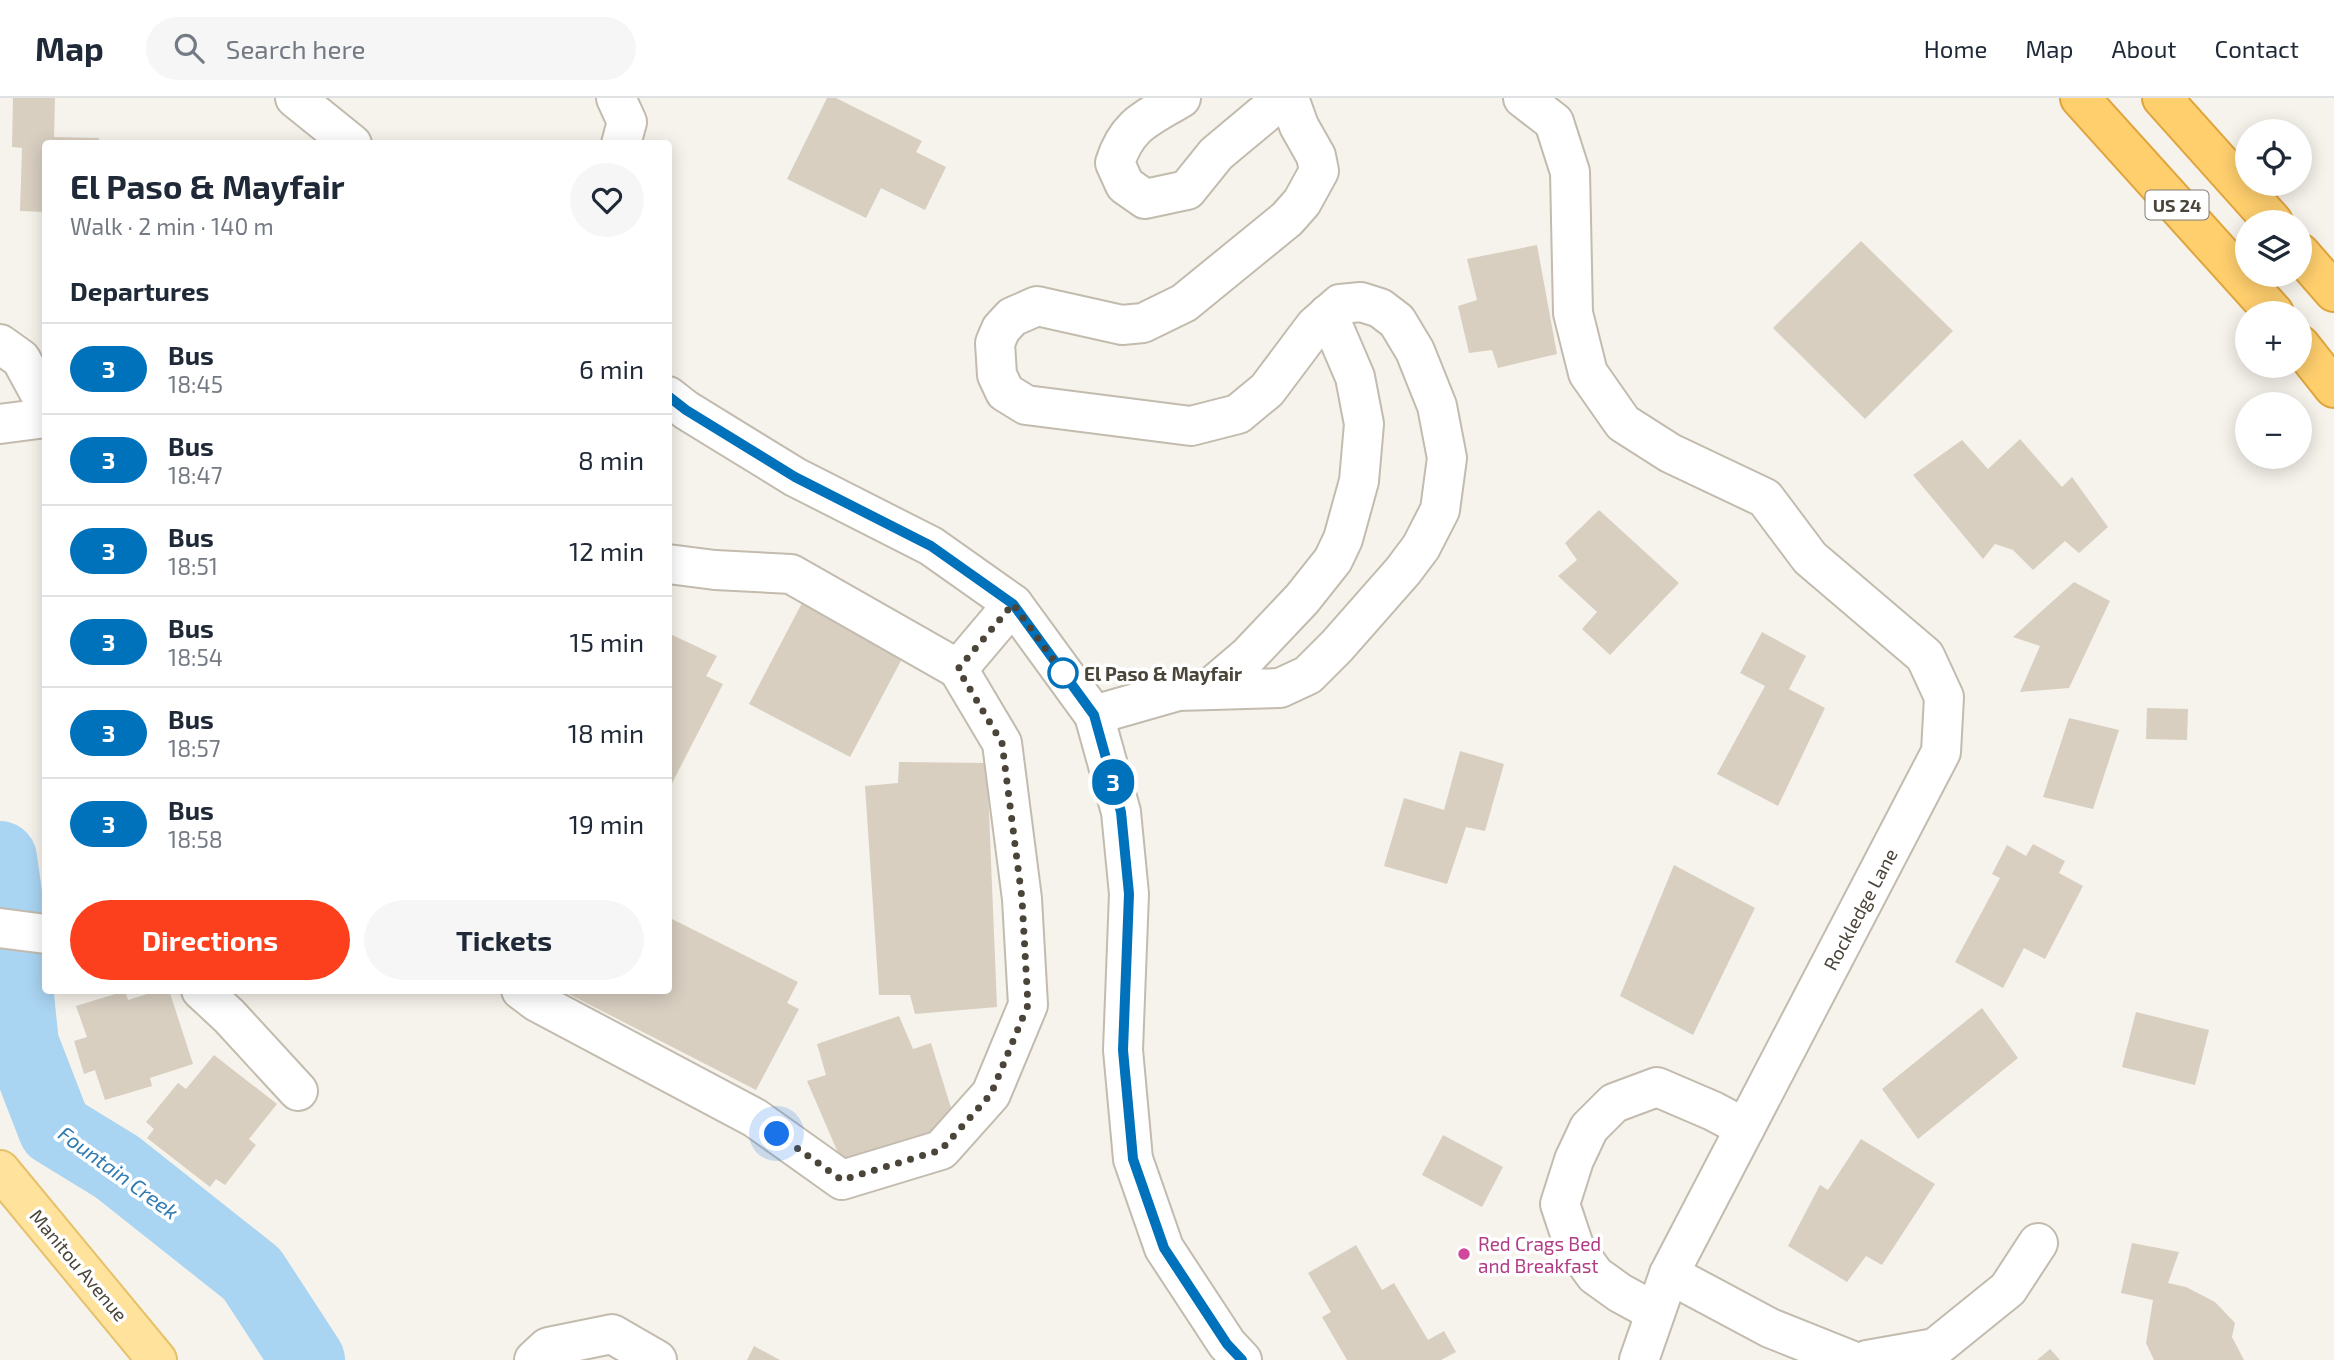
<!DOCTYPE html>
<html lang="en">
<head>
<meta charset="utf-8">
<style>
  :root { --surface:#fff; --page:#f6f6f7; --text:#1f2937; --muted:#747a83; --line:#e0e1e3; --accent:#fc3f1d }
  body { margin:0; font-family:"Exo 2",sans-serif; background:var(--page); color:var(--text); height:100vh; display:flex; flex-direction:column; font-size:26px; white-space:nowrap }
  * { box-sizing:border-box; margin:0 }
  p { font-size:23px; color:var(--muted) }
  .icon { flex:none; width:38px; height:38px; fill:none; stroke:currentColor; stroke-width:2; stroke-linecap:round; stroke-linejoin:round }
  .map { position:relative; flex:1; overflow:hidden }
  .sheet { position:absolute; left:42px; top:42px; width:630px; height:854px; display:flex; flex-direction:column; background:var(--surface); border-radius:7px; box-shadow:0 4px 18px #0003 }
  .sheet>* { flex:none }
  .badge { padding:0 14px; border-radius:23px; font-size:24px; line-height:46px }
  .tools { position:absolute; left:2235px; top:21px; display:grid; gap:14px }
  .tools a { display:grid; place-items:center; width:77px; height:77px; border-radius:50%; background:var(--surface); box-shadow:0 4px 18px #0003; font-size:35px }
  .you { position:absolute; width:35px; height:35px; margin:-18px; border:5px solid #fff; border-radius:50%; background:#1a73e8; box-shadow:0 0 0 10px #1a73e833 }
  .map>.badge { position:absolute; translate:-50% -50%; box-shadow:0 0 0 4px #fff }
  h2 { padding:0 28px; font-size:26px; line-height:63px }
  .round { display:grid; place-items:center; flex:none; width:74px; height:74px; border-radius:37px; background:var(--page) }
  .head { display:flex; align-items:center; justify-content:space-between; height:119px; padding:0 28px }
  h1 { font-size:33px; font-weight:700; line-height:52px }
  .cta { display:flex; gap:14px; margin-top:auto; padding:14px 28px }
  .cta a { flex:1; height:80px; border-radius:42px; background:var(--accent); color:#fff; font-size:28px; font-weight:700; line-height:80px; text-align:center }
  .cta a+a { background:var(--page); color:var(--text) }
  ul { padding:0; list-style:none }
  li { display:flex; align-items:center; gap:21px; height:91px; padding:0 28px; border-top:2px solid var(--line) }
  li div { flex:1 }
  li b { display:block; font-size:26px }
  li em { font-style:normal }
  li .badge { min-width:77px; font-weight:700; text-align:center }
  header { display:flex; align-items:center; gap:42px; box-sizing:border-box; height:98px; padding:0 35px; background:var(--surface); border-bottom:2px solid var(--line) }
  header strong { font-size:33px }
  nav { display:flex; gap:38px; margin-inline-start:auto; font-size:24px }
  .search { width:490px; height:63px; background:var(--page); display:flex; align-items:center; gap:18px; box-sizing:border-box; padding:0 24px; border-radius:38px; color:var(--muted); font-size:26px }
  .map>svg:first-child { display:block }
</style>
</head>
<body>
<header>
<strong>Map</strong>
<div class="search"><svg class="icon" aria-label="search" viewBox="0 0 24 24"><circle cx="10" cy="10" r="6"/><path d="M15 15l6 6"/></svg>Search here</div>
<nav><a>Home</a><a>Map</a><a>About</a><a>Contact</a></nav>
</header>
<div class="map">
<svg width="2334" height="1262" viewBox="0 0 2334 1262">
  <rect width="100%" height="100%" fill="#f6f3ec"/>
  <g fill="none" stroke-linecap="round" stroke-linejoin="round">
    <!-- river -->
    <path stroke="#a9d4f2" stroke-width="74" d="M0,760l10,71 12,115 33,85 62,38 135,107 56,86"/>
  </g>
  <!-- building -->
  <g fill="#d8cfc1">
    <path d="M13,0h42l-1,39 45,1v6h-53v68l-26,-1 2,-63 -10,-1z"/>
    <path d="M827,0h9l86,43 -6,11 30,15 -21,43 -44,-22 -15,30 -79,-39z"/>
    <path d="M1861,143l92,90 -88,88 -92,-91z"/>
    <path d="M1537,147l20,109 -59,14 -6,-18 -23,3 -11,-47 19,-6 -10,-41z"/>
    <path d="M2020,341l42,48 10,-10 36,50 -29,26 -14,-12 -32,29 -20,-20 -18,-6 -12,15 -70,-84 49,-35 26,29z"/>
    <path d="M1599,412l80,73 -69,72 -28,-26 15,-17 -39,-36 19,-16 -12,-17z"/>
    <path d="M2074,484l36,19 -41,87 -49,4 20,-46 -27,-9z"/>
    <path d="M802,505l101,54 -53,100 -101,-53z"/>
    <path d="M1762,534l44,24 -17,33 36,19 -47,98 -61,-32 48,-88 -25,-13z"/>
    <path d="M668,535l49,23 -11,20 17,8 -55,107z"/>
    <path d="M2147,610l41,1 -1,31 -41,-1z"/>
    <path d="M2069,620l50,12 -26,79 -50,-12z"/>
    <path d="M1460,653l44,13 -19,67 -19,-4 -19,57 -63,-18 20,-68 40,12z"/>
    <path d="M899,664l88,1 10,244 -82,7 -5,-19h-31l-14,-209 33,-3z"/>
    <path d="M2033,746l32,17 -6,12 24,13 -38,73 -21,-11 -21,40 -48,-26 45,-84 -8,-4 15,-29 19,11z"/>
    <path d="M1674,767l81,43 -62,127 -73,-39z"/>
    <path d="M668,819l130,65 -11,21 12,6 -43,81 -195,-100h107z"/>
    <path d="M160,892h9l24,74 -43,14 2,8 -47,14 -10,-30 -11,4 -10,-33 13,-4 -11,-31 49,-15 3,9z"/>
    <path d="M1982,910l36,50 -100,81 -36,-50z"/>
    <path d="M2136,914l73,18 -14,55 -73,-18z"/>
    <path d="M899,918l14,33 18,-6 25,81 -114,38 -35,-81 19,-6 -9,-31z"/>
    <path d="M214,957l63,49 -28,35 7,6 -31,40 -9,-6 -6,8 -63,-49 7,-9 -8,-7 32,-39 8,6z"/>
    <path d="M1443,1037l60,32 -21,40 -60,-32z"/>
    <path d="M1861,1041l74,45 -53,81 -16,-9 -19,26 -59,-36 32,-61 8,5z"/>
    <path d="M2132,1145l47,9 -11,31 18,4 29,15 20,21 -3,14 12,23h-90l-8,-17 7,-43 -32,-7z"/>
    <path d="M1356,1147l26,45 12,-7 34,57 16,-9 12,21 -15,8h-94l-25,-43 9,-5 -23,-39z"/>
    <path d="M754,1248l26,14h-33z"/>
    <path d="M2050,1251l10,11h-23z"/>
  </g>
  <g fill="none" stroke-linecap="round" stroke-linejoin="round">
    <defs>
      <g id="minor">
        <path d="M295,0l57,46"/>
        <path d="M616,0l11,24 -6,22"/>
        <path d="M1181,0c-33,20 -54,26 -66,65l10,22 20,14 42,-9 29,-36 67,-56"/>
        <path d="M1523,0l31,24 16,50 3,141 15,60 35,50 47,30 95,45 45,60 115,98 19,41 -3,55 -272,522 -30,86"/>
        <path d="M0,246l21,15 25,46"/>
        <path d="M668,298l18,14 109,67 136,69 82,58 81,111 27,97 8,82 -6,156 10,109 31,89 63,96 15,16"/>
        <path d="M0,326l46,-6"/>
        <path d="M958,571l55,-65"/>
        <path d="M1208,592l40,-34 54,-57 31,-39 10,-21 16,-58 5,-57 -9,-47 -27,-63"/>
        <path d="M1094,617l84,-24 102,-3 28,-13 29,-29 66,-75 18,-24 19,-37 7,-52 -10,-52 -22,-55 -18,-30 -17,-13 -19,-6 -21,2 -25,22 -48,64 -29,24 -47,12 -165,-21 -21,-13 -8,-17 -2,-32 6,-14 11,-12 25,-11 85,19 21,-2 41,-20 103,-84 15,-17 17,-31 -3,-15 -17,-30 -10,-28"/>
        <path d="M0,830l46,6"/>
        <path d="M201,892l28,26 69,75"/>
        <path d="M521,892l16,12 218,116 87,62 99,-30 50,-56 37,-89 -6,-106 -20,-156 -44,-74 -167,-95 -76,-4 -47,-6"/>
        <path d="M1669,1176l101,54 80,32"/>
        <path d="M1655,1214l-35,-19 -25,-18 -21,-29 -14,-42 14,-44 15,-32 25,-25 43,-16 56,24 32,17"/>
        <path d="M534,1262l14,-13 64,-13 45,26"/>
        <path d="M1867,1262l68,-12 73,-59 30,-46"/>
      </g>
      <path id="major" d="M0,1072l157,190"/>
      <g id="highway">
        <path d="M2080,0l194,215"/>
        <path d="M2162,0l111,124"/>
        <path d="M2300,155l34,39"/>
        <path d="M2300,247l34,43"/>
      </g>
    </defs>
    <!-- minor casing -->
    <use href="#minor" stroke="#c2bbae" stroke-width="42"/>
    <!-- major casing -->
    <use href="#major" stroke="#e6c16a" stroke-width="42"/>
    <!-- highway casing -->
    <use href="#highway" stroke="#e0a43c" stroke-width="42"/>
    <!-- minor -->
    <use href="#minor" stroke="#fff" stroke-width="38"/>
    <!-- major -->
    <use href="#major" stroke="#ffe39c" stroke-width="38"/>
    <!-- highway -->
    <use href="#highway" stroke="#ffcf6e" stroke-width="38"/>
  </g>
  <g fill="none" stroke-linecap="round" stroke-linejoin="round">
    <defs>
      <path id="line" d="M668,298l18,14 109,67 136,69 82,58 81,111 27,97 8,82 -6,156 10,109 31,89 63,96 15,16"/>
    </defs>
    <!-- line casing -->
    <use href="#line" stroke="#fff" stroke-width="16"/>
    <!-- line -->
    <use href="#line" stroke="#0072bc" stroke-width="10"/>
    <!-- walk -->
    <path stroke="#4b4439" stroke-width="7" stroke-dasharray="0 12.6" d="M777,1036l65,46 99,-30 50,-56 37,-89 -6,-106 -20,-156 -44,-74 55,-65 50,69"/>
  </g>
  <!-- markers -->
  <circle fill="#fff" stroke="#0072bc" stroke-width="3.5" cx="1063" cy="575" r="14"/>
  <circle fill="#d1479c" stroke="#fff" stroke-width="2.5" cx="1464" cy="1156" r="7"/>
  <g text-anchor="middle" dominant-baseline="central" stroke-width="7" stroke-linejoin="round" paint-order="stroke">
    <!-- shield labels -->
    <rect fill="#fff" stroke="#817c74" stroke-width="2" x="2145.5" y="92.5" width="63" height="29" rx="5"/>
    <g font-size="18" font-weight="bold" fill="#4b4439">
      <text x="2177" y="107">US 24</text>
    </g>
    <!-- stop labels -->
    <g font-size="19" font-weight="bold" fill="#4b4439" stroke="#fff" text-anchor="start">
      <text x="1084" y="575">El Paso &amp; Mayfair</text>
    </g>
    <!-- street labels -->
    <g font-size="19" fill="#4b4439" stroke="#fff">
      <text transform="translate(1860 811) rotate(-62)">Rockledge Lane</text>
      <text transform="translate(79 1167) rotate(50)">Manitou Avenue</text>
    </g>
    <!-- hotel labels -->
    <g font-size="19" fill="#b23c85" stroke="#fff" text-anchor="start">
      <text x="1478" y="1145">Red Crags Bed<tspan x="1478" dy="22">and Breakfast</tspan></text>
    </g>
    <!-- water labels -->
    <g font-size="21" font-style="italic" fill="#2e7ab2" stroke="#fff">
      <text transform="translate(119 1074) rotate(36)">Fountain Creek</text>
    </g>
  </g>
</svg>
<div class="tools">
<a><svg class="icon" aria-label="locate" viewBox="0 0 24 24"><circle cx="12" cy="12" r="6"/><path d="M12 2v4M12 18v4M2 12h4M18 12h4"/></svg></a>
<a><svg class="icon" aria-label="layers" viewBox="0 0 24 24"><path d="M12 4l9 5-9 5-9-5zM3 14l9 5 9-5"/></svg></a>
<a>+</a>
<a>−</a>
</div>
<div class="you" style="left:777px;top:1036px"></div>
<b class="badge" style="left:1113px;top:684px;background:#0072bc;color:#fff">3</b>
<section class="sheet">
<div class="head"><div><h1>El Paso &amp; Mayfair</h1><p>Walk · 2 min · 140 m</p></div><a class="round"><svg class="icon" aria-label="heart" viewBox="0 0 24 24"><path d="M12 20l-8-8c-3-5 5-10 8-4 3-6 11-1 8 4z"/></svg></a></div>
<h2>Departures</h2>
<ul>
<li><span class="badge" style="background:#0072bc;color:#fff">3</span><div><b>Bus</b><p>18:45</p></div><em>6 min</em></li>
<li><span class="badge" style="background:#0072bc;color:#fff">3</span><div><b>Bus</b><p>18:47</p></div><em>8 min</em></li>
<li><span class="badge" style="background:#0072bc;color:#fff">3</span><div><b>Bus</b><p>18:51</p></div><em>12 min</em></li>
<li><span class="badge" style="background:#0072bc;color:#fff">3</span><div><b>Bus</b><p>18:54</p></div><em>15 min</em></li>
<li><span class="badge" style="background:#0072bc;color:#fff">3</span><div><b>Bus</b><p>18:57</p></div><em>18 min</em></li>
<li><span class="badge" style="background:#0072bc;color:#fff">3</span><div><b>Bus</b><p>18:58</p></div><em>19 min</em></li>
</ul>
<div class="cta"><a>Directions</a><a>Tickets</a></div>
</section>
</div>
</body>
</html>
